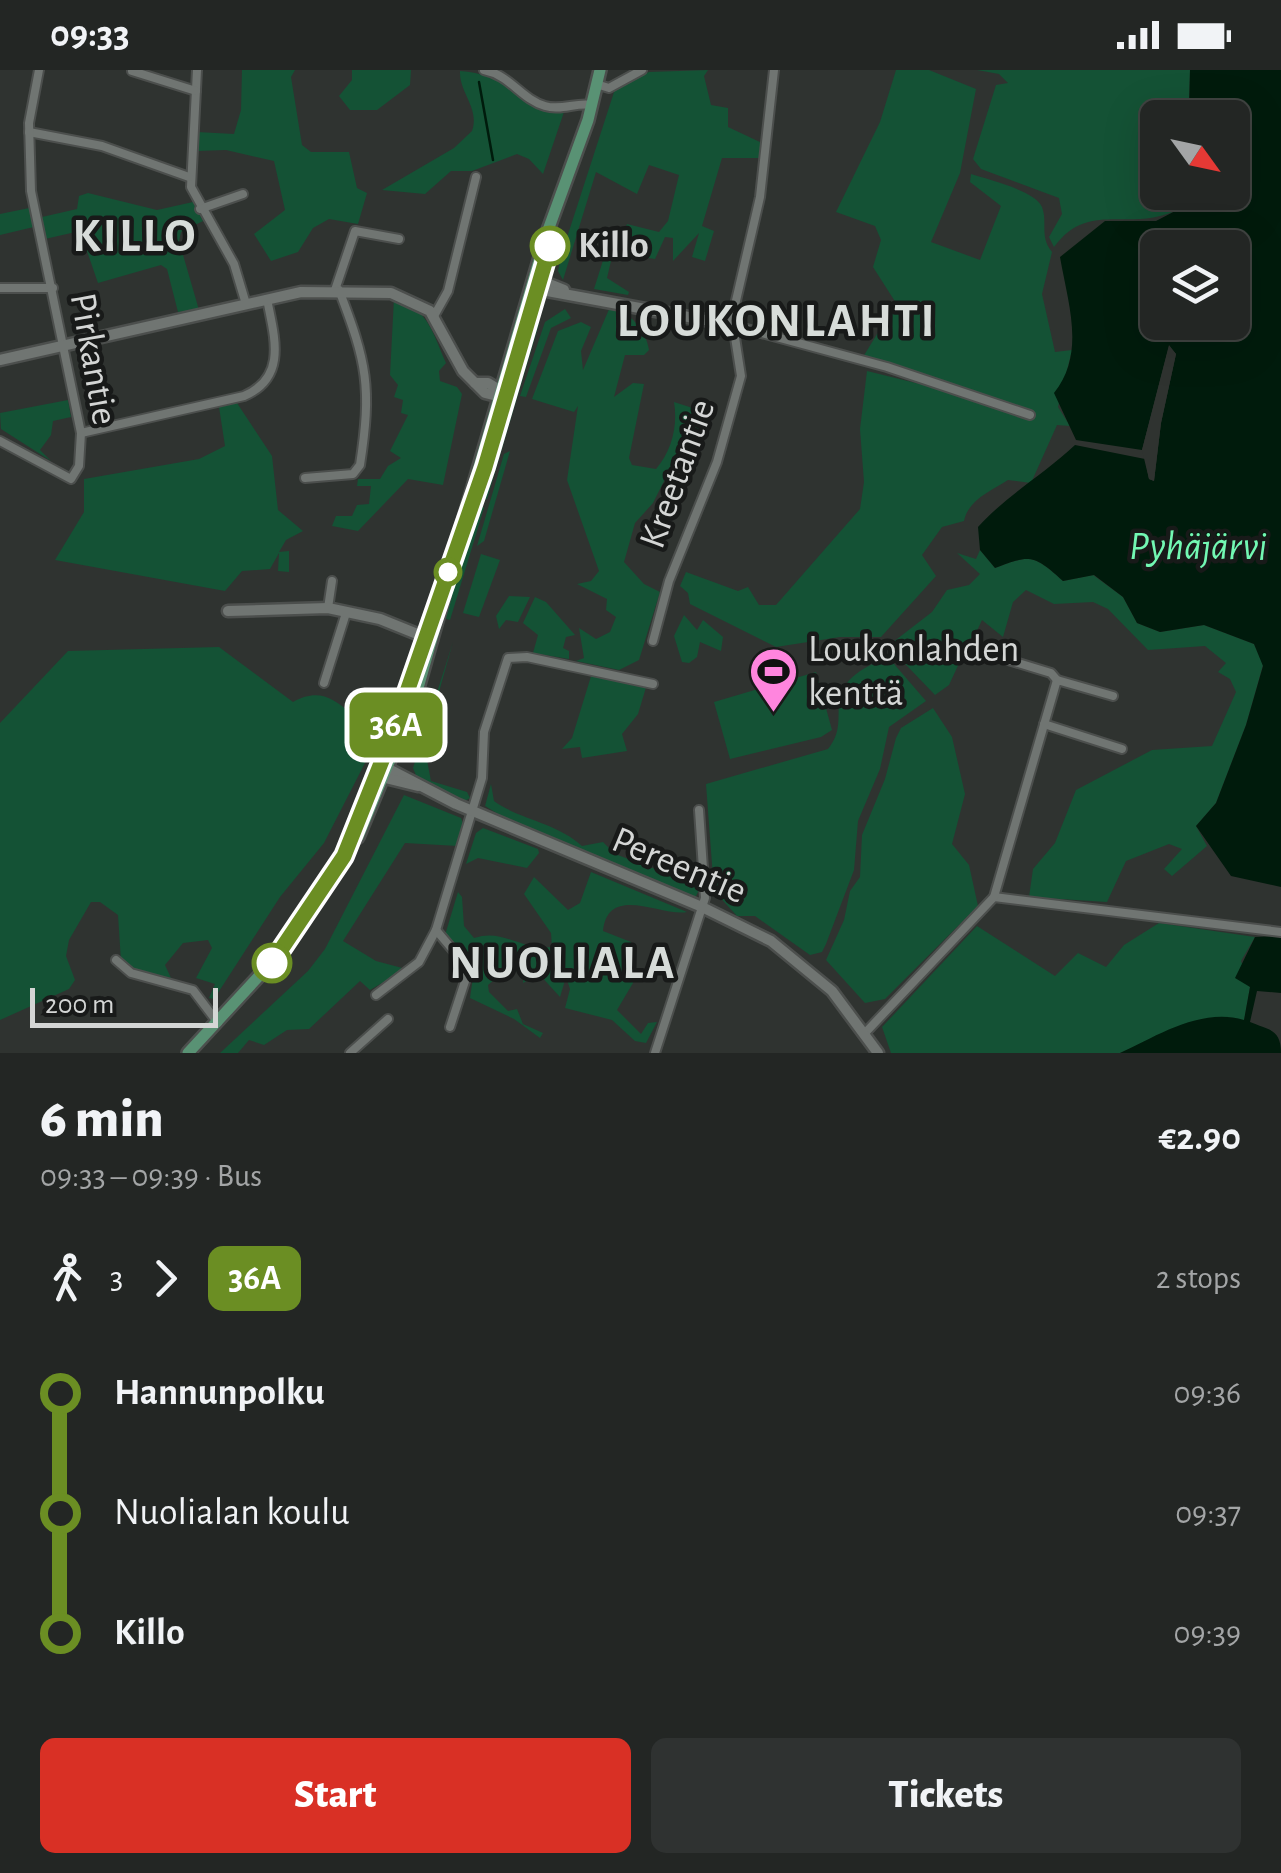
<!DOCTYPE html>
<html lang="en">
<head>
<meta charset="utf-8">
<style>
  :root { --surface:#232624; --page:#2f3231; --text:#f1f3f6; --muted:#a3a5a6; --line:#404341; --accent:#d93025 }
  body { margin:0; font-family:"Alegreya Sans",sans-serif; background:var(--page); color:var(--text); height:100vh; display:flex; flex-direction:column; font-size:38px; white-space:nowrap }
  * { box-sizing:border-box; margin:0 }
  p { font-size:32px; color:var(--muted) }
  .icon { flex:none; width:55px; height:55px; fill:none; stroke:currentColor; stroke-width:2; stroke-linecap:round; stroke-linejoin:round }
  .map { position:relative; height:983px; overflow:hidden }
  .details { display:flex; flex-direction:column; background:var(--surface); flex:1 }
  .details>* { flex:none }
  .badge { padding:0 20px; border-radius:15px; font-size:35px; line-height:65px }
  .needle { width:65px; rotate:123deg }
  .fabs { position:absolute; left:1140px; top:30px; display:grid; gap:20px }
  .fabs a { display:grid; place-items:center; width:110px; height:110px; border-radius:15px; background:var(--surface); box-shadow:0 10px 40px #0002,0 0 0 2px var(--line); font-size:50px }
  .scale { position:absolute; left:30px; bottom:25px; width:188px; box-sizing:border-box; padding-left:10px; border:5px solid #d4d6d5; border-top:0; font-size:28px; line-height:35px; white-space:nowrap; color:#d4d6d5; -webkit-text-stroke:8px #181a19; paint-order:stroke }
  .map>.badge { position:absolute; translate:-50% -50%; box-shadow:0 0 0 5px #fff }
  .legs { display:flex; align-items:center; gap:15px; height:110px; padding:0 40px; font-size:32px }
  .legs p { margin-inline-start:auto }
  .summary { display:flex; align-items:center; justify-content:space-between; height:170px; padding:0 40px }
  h1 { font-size:55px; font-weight:800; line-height:75px }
  .cta { display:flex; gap:20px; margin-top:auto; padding:20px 40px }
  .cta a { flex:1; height:115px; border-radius:15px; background:var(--accent); color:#fff; font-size:40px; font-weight:800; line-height:115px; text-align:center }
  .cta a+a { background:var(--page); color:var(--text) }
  ul { padding:0 40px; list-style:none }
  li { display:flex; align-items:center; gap:35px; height:120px; font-size:38px }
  li i { display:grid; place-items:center; width:15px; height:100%; margin:0 12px; background:currentColor }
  li i::after { content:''; width:25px; height:25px; margin:-12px; border:8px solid; border-radius:50%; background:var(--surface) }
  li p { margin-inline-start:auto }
  li:first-child i { background:linear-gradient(#0000 50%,currentColor 0) }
  li:last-child i { background:linear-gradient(currentColor 50%,#0000 0) }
  .status { display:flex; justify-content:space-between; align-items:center; height:70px; padding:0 50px; background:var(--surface); direction:ltr }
  .status svg { height:28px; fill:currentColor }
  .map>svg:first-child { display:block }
</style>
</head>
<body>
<div class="status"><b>09:33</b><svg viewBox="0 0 49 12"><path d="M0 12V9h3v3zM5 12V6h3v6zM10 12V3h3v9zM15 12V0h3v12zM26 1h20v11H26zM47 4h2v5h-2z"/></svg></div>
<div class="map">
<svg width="1281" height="983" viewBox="0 0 1281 983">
  <rect width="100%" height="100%" fill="#2f3330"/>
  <!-- green -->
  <g fill="#145235">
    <path d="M242,0h53l-4,7 11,68 9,7h38l8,36 10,5 -9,31 -29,-5 -16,9 -15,24 -27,9 -17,-27 31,-24 -11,-49 -48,-11 -30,1 1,-19 37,2 7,-24z"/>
    <path d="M352,0h59l-1,15 -33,25h-27l-11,-14 13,-16z"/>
    <path d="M708,0l-4,6 7,29 17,3v19l34,16 -2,15h-38l-20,68 12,5 -9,30 -13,-4 7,-24 -26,28v-23l-8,-1 -10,22 -31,-5 -13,7 -4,17 22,14 -1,3 -34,-6 16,-51 13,-5 4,-9 32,8 9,-11 11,-46 -30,-10 -12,29 -41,-22 -33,108 -5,-9 3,-15 54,-167 34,-17z"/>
    <path d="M896,0h33l47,19 -16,84 -29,69 49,18 21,-54 -31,-24 1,-8c16,5 65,17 71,33 6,16 -3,29 10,45l-10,42 13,58 17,-2 -14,57 12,19 -13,-1 -26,58 -23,-3c-17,11 -40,20 -44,41l-22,6 -20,28 14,21 -55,61h-41l-64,10 -86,-43 -2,-11 -8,-7 6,-14 52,19 10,-4 11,18h17l84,-96 4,-27 -4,-53 7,-58 65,16 3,-10 -72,-20 33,-54 -23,-36 8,-27 -6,-14 -39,-14 44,-90z"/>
    <path d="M977,0h213l-1,38 -7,9 -24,1v74l29,1 -6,15c-50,27 -91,-10 -127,39l-5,-10 13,-23 -3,-16 -78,-29 -8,-10 23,-74 12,-2 -9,-9z"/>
    <path d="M460,1c47,3 60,32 104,41l-21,62 -14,-15 -12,-5 -45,17h-21l-26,23 -43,-4 72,-42 18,-17c8,-23 -13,-38 -12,-60z"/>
    <path d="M88,123l69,17 36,-8 10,19 -22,11 -2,9 20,69 -21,2 -11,-43 -6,-4 -63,18 -18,-52 -35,8 -3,-22 35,-8 2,-13z"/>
    <path d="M34,137l4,19 -38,9v-21z"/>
    <path d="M394,228c36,13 38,34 52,65l-7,8 1,10 17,6 5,7 -19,91 -35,-6 -50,52 -26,-5 4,-10h16l5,-11 12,-1 2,-18h-14l1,-7h22l8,-13 13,-8 -11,-7 18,-36 -7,-2 2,-13 -9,-3 4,-12 -8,-10z"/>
    <path d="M610,237c20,5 36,23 39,43l-5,5h-19l-11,42 19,-14 11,1 -15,74 3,7 24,4c16,-18 22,-44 18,-67l28,9 2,10 -14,47 -19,-1 -18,36 -18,20 -11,39 20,22 16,8 -21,68 -20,10 -43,-9 8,-3 -5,-30 17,11 14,-7 6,-15 -10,-7 1,-11 -30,-15 14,-3 8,-10 -32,-91 11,-74 -4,6 -42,-13 26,-68 23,-9 10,5 -10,24 2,19z"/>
    <path d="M565,239l6,9 -20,10 -25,69 -6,-1 25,-74z"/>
    <path d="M532,249l7,5 -52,175 -10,-3z"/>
    <path d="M68,330l3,17 -18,4 -2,14 -11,15 11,11 -50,-32 -1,-16z"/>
    <path d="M237,333l35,53 6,54 25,21 -17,9 -7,12 10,-1v21l-11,-1 1,-18 -9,16 -28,2 -17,20 -170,-31 29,-48v-33l115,-20 26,-13 -6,-39z"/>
    <path d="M510,381l-26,90 -7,5 27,-92z"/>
    <path d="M476,431l8,7 -34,112 -7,-2z"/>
    <path d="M980,480l15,18c36,-14 39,-13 68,13l30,-6 30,22 14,26 23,9 44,-7 50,19 9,21 -17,60 -30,78 -20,23 11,20 -35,30 -8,-7 18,-20 -13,-5 -43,17 -19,41 -78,-5 4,-28 22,-26 21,-53 76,-40 60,-4 24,-54 -6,-13 -12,-7 8,-9 -21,-17 -57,4 -40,-41 -15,-7 -39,2 -28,-14 -13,12 -10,35 -21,-17 -7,15 -16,13 3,9 -13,28 -14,10 -47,-49 44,-34 15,-22 22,-5 11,-11 -23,-21 19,6z"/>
    <path d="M481,484l19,6 -21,57 -16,-4z"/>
    <path d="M509,526l21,1 -12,25 -12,-2 -7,9 -3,-13z"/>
    <path d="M535,527l11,5 29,33 -9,2 -3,11 6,3v8l-36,-6 5,-18 -15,-12z"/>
    <path d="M684,545l13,15 6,-10 20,17 -2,14 -21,-9 -3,15 -8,6 -7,-1 -8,-26z"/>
    <path d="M453,572l-29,103 7,36 36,11 3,6 -7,4 -45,-22 -5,-12z"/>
    <path d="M219,577l74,55c24,-13 39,-6 59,13l1,38 15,4 -44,86 -44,54 -66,102 -5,-1 6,-14 -19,-6 16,-30 -4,-8 -25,3 -18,22 6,13 -35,-6 -15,-11 -3,-46 -18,-13h-9l-22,38 -3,16 9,24 -6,9 -69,31v-297l68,-72z"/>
    <path d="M888,587l38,44 -37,26 -9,42 -22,52 -4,49 -28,74 -4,8 -12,3 -55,-39h-18l-23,-25 -8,-107 122,-35c28,-33 -18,-61 60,-92z"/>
    <path d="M816,602l16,58 -11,7 -91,22 -16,-57z"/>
    <path d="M592,603l55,11 -9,30 -16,20 5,17 -45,7 -2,-11 -18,2 10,-11z"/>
    <path d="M933,638l19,29 13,57 -13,50 17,21 9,41 -93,93 -20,4 -39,-43 18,-40 6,-29 10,-14 2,-42 23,-56 11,-41 5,-10z"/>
    <path d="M491,714l3,17c26,19 62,21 88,45l21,-4 12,12 86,32 -6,12 -26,-9 -161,-69 -23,-14z"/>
    <path d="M404,725l57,23 3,8 -6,20 -53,-3 -62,98 33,20 30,8 -36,21 -10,-9 -51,48 -22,1 -23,15 -15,-5 -11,13h-18l88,-82 17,-22z"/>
    <path d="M483,758l55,21 1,4 -12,15 -49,-10 -12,6 10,-31z"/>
    <path d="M591,802l96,40c-25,5 -79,-29 -84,19l28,11 2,41 -16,27 24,24 7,-11 9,-1 -11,21 -11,-2 -23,-21 -47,-12 5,-19 -4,-12 -6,20 -21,-23 -16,9 1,-13 -23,4 -13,11 1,7 19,19 9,-2 6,15 20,9 -3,5 -26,-19 -44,-21 4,-28 -29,-35 13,-43 4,5 2,29 10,12c30,-10 47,13 78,9l-1,-14 -27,-39 10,-17 34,33 12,-7z"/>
    <path d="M1159,853l96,14 -14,24 9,26 -6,34 -101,22 -23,10h-229l-9,-26 95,-101 78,50 23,-23 28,14 18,-22z"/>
  </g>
  <!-- water -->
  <g fill="#001b0c" fill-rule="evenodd">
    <path d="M1190,0h91v817l-50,-11 -35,-50 20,-23 30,-78 17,-59 -9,-22 -50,-19 -44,7 -23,-9 -14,-26 -29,-22 -31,6c-29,-26 -32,-27 -68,-13l-15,-18 -2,-23c29,-32 65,-52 97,-82l70,14 4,20 5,2 7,-58 15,-69 -7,-8 -27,104 -66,-10 -22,-47c32,-40 14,-89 6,-136l45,-36h51l25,-13 6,-15 45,-1v-74l-50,-1 7,-9zM1158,178h74v74h-74z"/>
    <path d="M1276,866l5,2v55l-24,-2 -7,31c19,8 31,7 31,31h-161c37,-17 81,-46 124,-33l6,-33 -15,-9 20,-41z"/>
  </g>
  <!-- pier -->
  <path fill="#2f3330" d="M1169,275l7,9 -15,69 -7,58 -5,-2 -7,-29z"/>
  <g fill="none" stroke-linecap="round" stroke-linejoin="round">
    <!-- stream -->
    <path stroke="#001b0c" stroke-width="2.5" d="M479,12l14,78"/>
    <defs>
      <g id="street">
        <path d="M197,0l-6,117 43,77 12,40"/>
        <path d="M484,0c26,5 37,29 61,36 16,5 31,-4 47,-1"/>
        <path d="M132,1l64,20"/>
        <path d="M596,14l13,4 33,-18"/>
        <path d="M29,62l73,14 87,31"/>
        <path d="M200,139l43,-15"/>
        <path d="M0,218h53"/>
        <path d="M335,220l20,-59 44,8"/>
        <path d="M434,246l14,-25 28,-114"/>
        <path d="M732,255l155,42 143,48"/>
        <path d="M81,363l163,-37c44,-19 30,-60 23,-97"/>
        <path d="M0,371l71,38 8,-13 2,-33 -50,-242 -2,-68 10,-53"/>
        <path d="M305,408l48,-4 7,-9c12,-78 7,-102 -21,-175"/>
        <path d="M328,538l4,-27"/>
        <path d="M653,571l16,-60 48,-119 24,-86 -9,-58 28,-121 14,-127"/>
        <path d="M1005,589l46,14 6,7"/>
        <path d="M324,613l22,-70"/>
        <path d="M1044,654l78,25"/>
        <path d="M994,827l287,35"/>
        <path d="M436,860l33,39 -19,58"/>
        <path d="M116,890l15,13 62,17 25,33"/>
        <path d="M376,925l43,-33 17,-32 46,-152 2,-46 24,-74 19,-1 126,27"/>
        <path d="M866,962l128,-135 63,-217 56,16"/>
        <path d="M350,983l38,-34"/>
        <path d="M655,983l50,-155 -6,-88"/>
      </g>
      <g id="secondary">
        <path d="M534,208l30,12"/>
        <path d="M531,218l201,37"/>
        <path d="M0,290l301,-68 90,1 39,18 33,60 22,22 20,5"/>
        <path d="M475,313h13l18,11"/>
        <path d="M228,541l100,-3 52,11 52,21"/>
        <path d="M381,695l75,39 246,103 69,34 61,50 46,62"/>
        <path d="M377,706l41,10"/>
      </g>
      <g id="primary">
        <path d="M358,767l56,-135 30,-106"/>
        <path d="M188,983l95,-103 61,-94 102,-276 101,-347 41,-113 12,-50"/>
      </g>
    </defs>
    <!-- street casing -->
    <use href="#street" stroke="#4c4f4d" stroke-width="12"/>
    <!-- secondary casing -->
    <use href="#secondary" stroke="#4c4f4d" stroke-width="15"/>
    <!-- primary casing -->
    <use href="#primary" stroke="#4c4f4d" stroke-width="16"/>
    <!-- street -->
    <use href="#street" stroke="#707572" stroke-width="8"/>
    <!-- secondary -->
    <use href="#secondary" stroke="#707572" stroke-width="10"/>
    <!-- primary -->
    <use href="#primary" stroke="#599274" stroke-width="11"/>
  </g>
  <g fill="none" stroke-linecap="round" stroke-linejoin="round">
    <defs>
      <path id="line-1" d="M272,893l72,-107 47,-118 94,-271 65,-221"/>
    </defs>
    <!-- line-1 casing -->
    <use href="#line-1" stroke="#fff" stroke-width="22"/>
    <!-- line-1 -->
    <use href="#line-1" stroke="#6b8e23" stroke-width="15"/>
  </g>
  <!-- icons -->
  <defs>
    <symbol id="stadium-pin" viewBox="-11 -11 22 30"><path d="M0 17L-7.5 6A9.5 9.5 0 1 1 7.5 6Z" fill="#ff85de" stroke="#181a19"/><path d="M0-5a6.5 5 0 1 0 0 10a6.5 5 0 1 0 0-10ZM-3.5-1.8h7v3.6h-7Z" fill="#111"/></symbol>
  </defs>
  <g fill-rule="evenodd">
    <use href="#stadium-pin" x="746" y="574" width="55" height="75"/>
  </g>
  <!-- markers -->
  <g fill="#fff" stroke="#6b8e23" stroke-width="5">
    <circle cx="550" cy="176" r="18"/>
    <circle cx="448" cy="502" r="12"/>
    <circle cx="272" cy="893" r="18"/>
  </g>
  <g text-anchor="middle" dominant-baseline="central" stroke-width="9" stroke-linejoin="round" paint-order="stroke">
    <!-- stop labels -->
    <g font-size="38" font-weight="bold" fill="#d4d6d5" stroke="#181a19" text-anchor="start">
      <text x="578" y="176">Killo</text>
    </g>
    <!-- street labels -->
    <g font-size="38" fill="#d4d6d5" stroke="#181a19">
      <text transform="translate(93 289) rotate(80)">Pirkantie</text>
      <text transform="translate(678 404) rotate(-70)">Kreetantie</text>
      <text transform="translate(679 796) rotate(23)">Pereentie</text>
    </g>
    <!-- poi labels -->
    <g font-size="38" fill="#d4d6d5" stroke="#181a19" text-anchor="start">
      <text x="808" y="580">Loukonlahden<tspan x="808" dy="44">kenttä</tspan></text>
    </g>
    <!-- water labels -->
    <g font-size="40" font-style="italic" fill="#72f8b3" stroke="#181a19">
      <text x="1198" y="477">Pyhäjärvi</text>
    </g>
    <!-- district labels -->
    <g font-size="48" font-weight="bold" letter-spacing="2.5" fill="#d7dcd9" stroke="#181a19">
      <text x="135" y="167">KILLO</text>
      <text x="777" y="252">LOUKONLAHTI</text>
      <text x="563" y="894">NUOLIALA</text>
    </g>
  </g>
</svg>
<div class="fabs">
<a><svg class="needle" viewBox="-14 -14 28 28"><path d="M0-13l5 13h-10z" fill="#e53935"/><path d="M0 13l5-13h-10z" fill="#a3a5a6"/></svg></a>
<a><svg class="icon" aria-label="layers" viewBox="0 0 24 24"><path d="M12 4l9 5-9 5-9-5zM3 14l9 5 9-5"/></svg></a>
</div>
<div class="scale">200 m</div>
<b class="badge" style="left:396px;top:655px;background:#6b8e23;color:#fff">36A</b>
</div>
<section class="details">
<div class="summary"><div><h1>6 min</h1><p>09:33 – 09:39 · Bus</p></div><b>€2.90</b></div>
<div class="legs"><svg class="icon" aria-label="walk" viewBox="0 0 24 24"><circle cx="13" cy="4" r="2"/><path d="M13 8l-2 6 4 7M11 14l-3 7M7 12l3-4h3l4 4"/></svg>3<svg class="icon" aria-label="forward" viewBox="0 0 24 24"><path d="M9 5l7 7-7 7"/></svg><b class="badge" style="background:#6b8e23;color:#fff">36A</b><p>2 stops</p></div>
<ul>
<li><i style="color:#6b8e23"></i><b>Hannunpolku</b><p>09:36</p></li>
<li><i style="color:#6b8e23"></i><span>Nuolialan koulu</span><p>09:37</p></li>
<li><i style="color:#6b8e23"></i><b>Killo</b><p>09:39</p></li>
</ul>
<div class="cta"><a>Start</a><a>Tickets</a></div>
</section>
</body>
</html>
